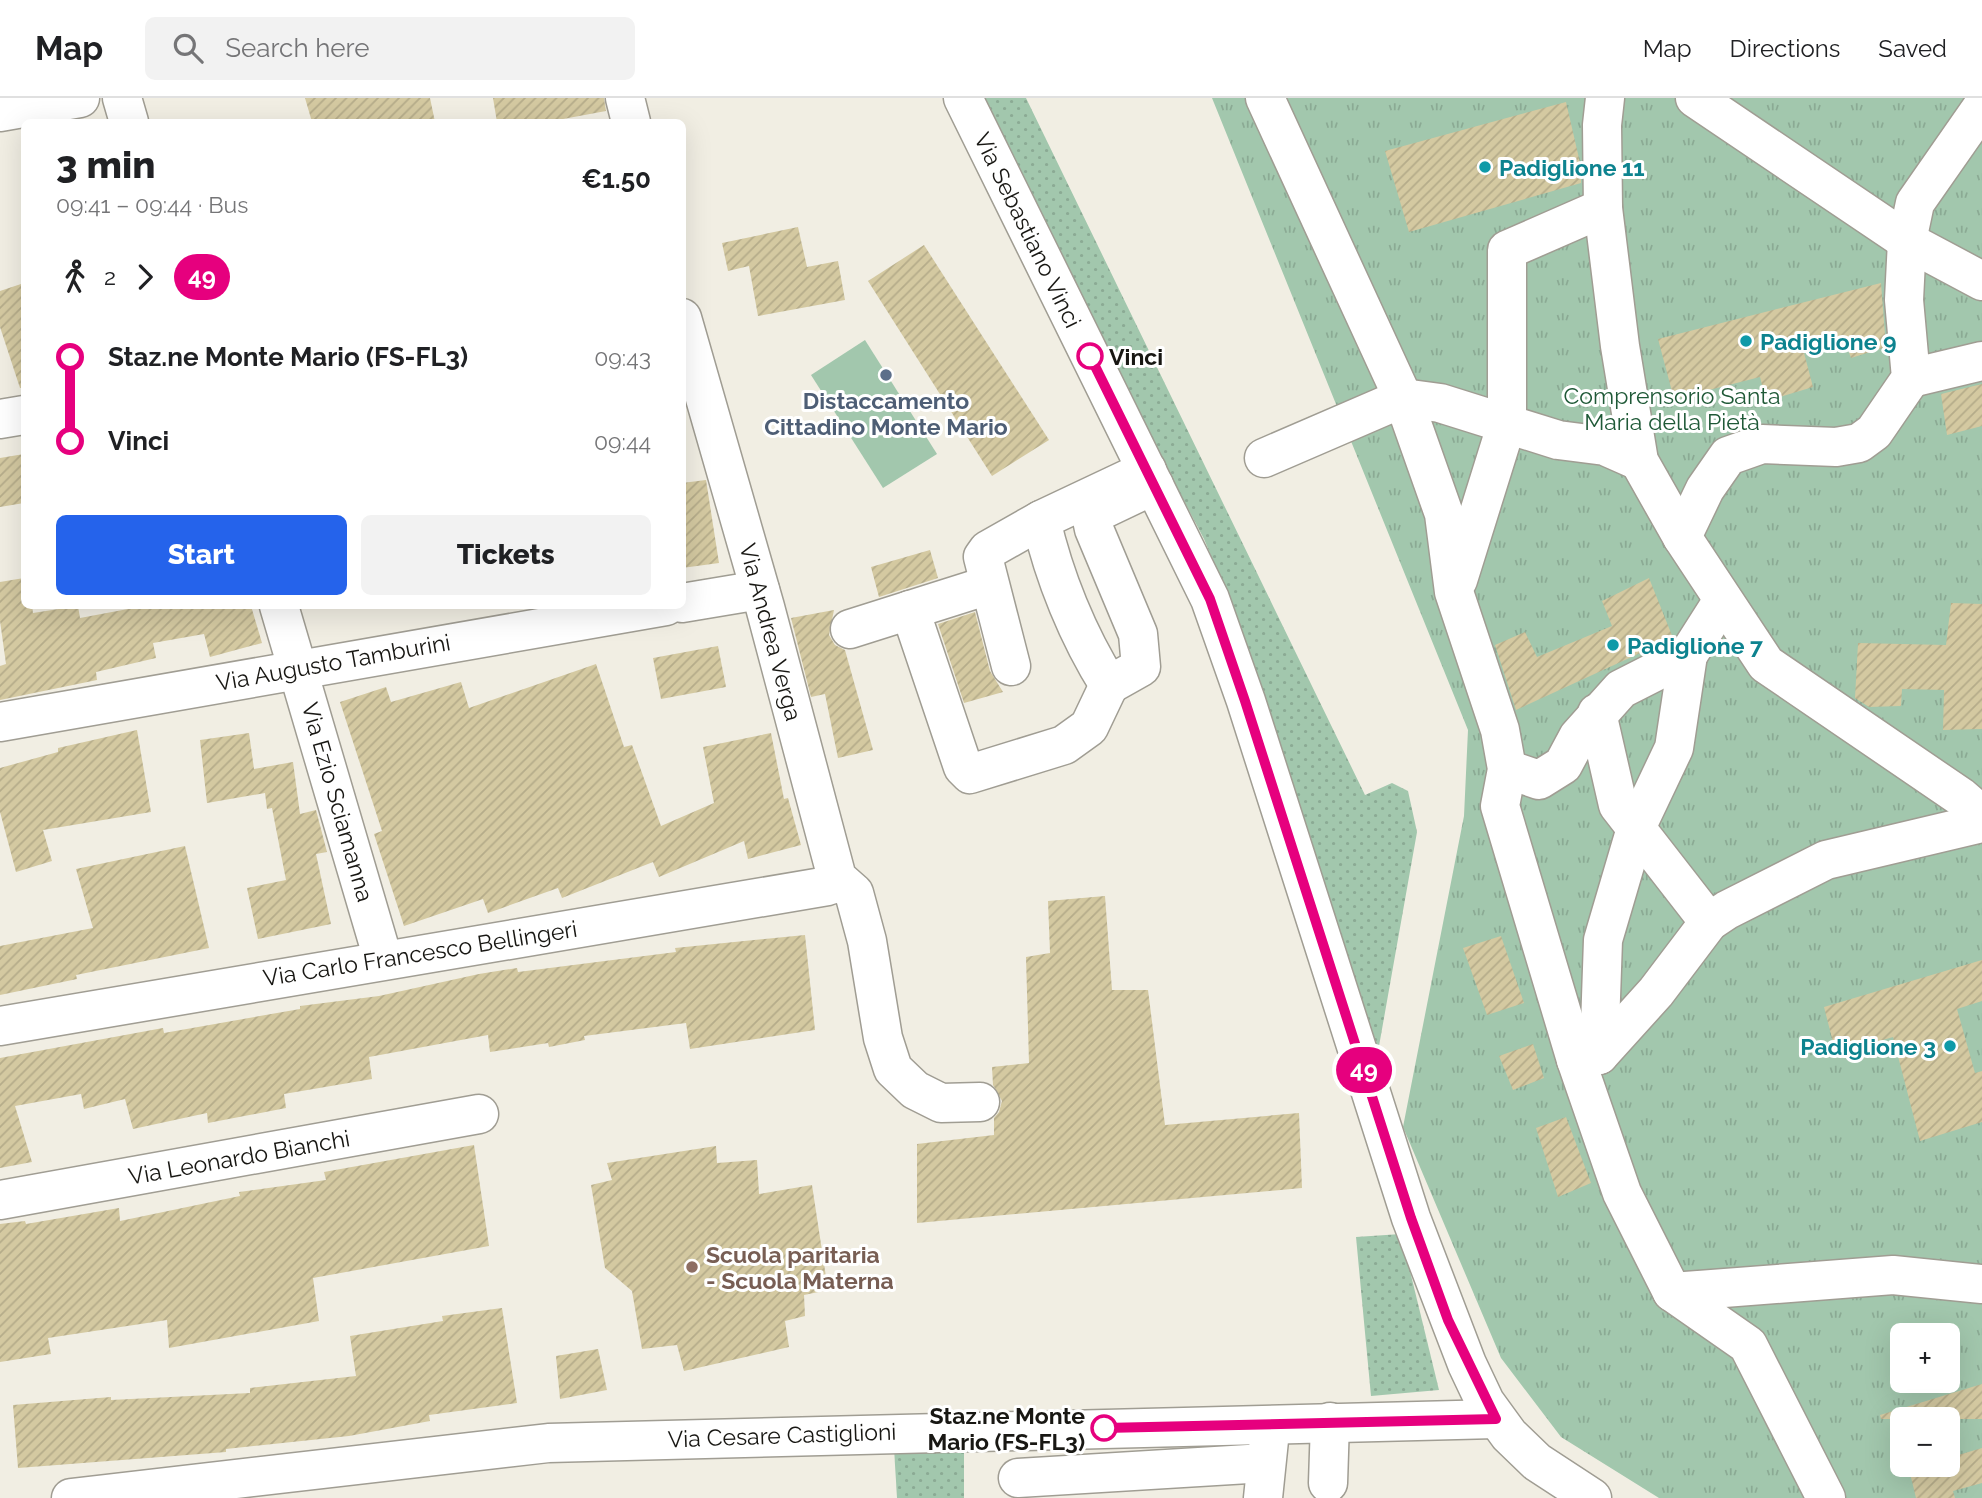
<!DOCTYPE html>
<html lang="en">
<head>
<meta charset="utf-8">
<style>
  :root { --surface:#fff; --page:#f2f2f2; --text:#202124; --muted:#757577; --line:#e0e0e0; --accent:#2563eb }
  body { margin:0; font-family:Raleway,sans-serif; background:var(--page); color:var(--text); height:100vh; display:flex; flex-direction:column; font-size:26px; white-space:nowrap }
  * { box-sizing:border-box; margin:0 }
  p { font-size:23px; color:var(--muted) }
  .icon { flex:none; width:38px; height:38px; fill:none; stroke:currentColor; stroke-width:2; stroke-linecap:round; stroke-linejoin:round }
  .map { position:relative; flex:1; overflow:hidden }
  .sheet { position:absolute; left:21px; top:21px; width:665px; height:490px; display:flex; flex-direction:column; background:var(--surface); border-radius:10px; box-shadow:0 7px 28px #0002 }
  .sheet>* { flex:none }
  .badge { padding:0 14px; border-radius:23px; font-size:24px; line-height:46px }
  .buttons { position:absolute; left:1890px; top:1225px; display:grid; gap:14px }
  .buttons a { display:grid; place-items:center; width:70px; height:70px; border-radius:10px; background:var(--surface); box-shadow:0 7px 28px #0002; font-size:35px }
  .map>.badge { position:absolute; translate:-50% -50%; box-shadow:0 0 0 4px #fff }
  .legs { display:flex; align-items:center; gap:10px; height:77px; padding:0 35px; font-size:23px }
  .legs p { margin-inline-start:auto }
  .headline { display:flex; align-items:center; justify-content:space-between; height:119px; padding:0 35px }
  h1 { font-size:38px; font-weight:800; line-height:52px }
  .primary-button { display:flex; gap:14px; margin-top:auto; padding:14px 35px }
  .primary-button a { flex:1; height:80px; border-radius:10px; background:var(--accent); color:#fff; font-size:28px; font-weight:800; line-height:80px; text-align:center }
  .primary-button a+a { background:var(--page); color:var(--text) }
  ul { padding:0 35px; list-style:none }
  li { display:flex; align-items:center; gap:24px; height:84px; font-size:26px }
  li i { display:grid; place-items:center; width:10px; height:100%; margin:0 9px; background:currentColor }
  li i::after { content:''; width:18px; height:18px; margin:-9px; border:5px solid; border-radius:50%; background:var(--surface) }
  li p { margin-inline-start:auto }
  li:first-child i { background:linear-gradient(#0000 50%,currentColor 0) }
  li:last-child i { background:linear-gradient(currentColor 50%,#0000 0) }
  header { display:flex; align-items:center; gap:42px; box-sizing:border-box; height:98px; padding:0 35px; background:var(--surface); border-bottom:2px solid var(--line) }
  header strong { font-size:33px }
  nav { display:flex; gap:38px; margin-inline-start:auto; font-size:24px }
  .search { width:490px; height:63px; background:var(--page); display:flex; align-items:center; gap:18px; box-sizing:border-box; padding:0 24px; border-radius:10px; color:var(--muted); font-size:26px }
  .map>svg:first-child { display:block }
</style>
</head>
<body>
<header>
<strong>Map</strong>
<div class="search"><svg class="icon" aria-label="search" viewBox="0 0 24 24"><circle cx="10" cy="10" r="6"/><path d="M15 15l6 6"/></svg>Search here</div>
<nav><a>Map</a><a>Directions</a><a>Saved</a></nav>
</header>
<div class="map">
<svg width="1982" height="1400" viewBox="0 0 1982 1400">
  <defs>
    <pattern id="grass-dots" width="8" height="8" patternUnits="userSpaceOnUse" patternTransform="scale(1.75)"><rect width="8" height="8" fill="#a2c7ad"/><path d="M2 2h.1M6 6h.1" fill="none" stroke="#8baa94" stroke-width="1.8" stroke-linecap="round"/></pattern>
    <pattern id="park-tufts" width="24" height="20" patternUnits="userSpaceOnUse" patternTransform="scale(1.75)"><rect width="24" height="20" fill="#a2c7ad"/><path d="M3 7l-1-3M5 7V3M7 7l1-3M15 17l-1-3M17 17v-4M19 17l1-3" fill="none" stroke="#8baa94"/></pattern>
    <pattern id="building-hatch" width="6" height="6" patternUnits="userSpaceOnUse" patternTransform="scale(1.75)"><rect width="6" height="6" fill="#d4c9a1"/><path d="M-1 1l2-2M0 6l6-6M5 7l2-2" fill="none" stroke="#b5ac8a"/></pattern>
  </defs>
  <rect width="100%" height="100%" fill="#f1eee3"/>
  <!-- grass -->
  <g fill="url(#grass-dots)">
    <path d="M985,0h41l339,697 27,-12 16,8 9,41 -41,231 -135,-435 -37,-89 -79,-150z"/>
    <path d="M1401,1136l38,156 -68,6 -15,-159z"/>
    <path d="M894,1350l70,2v48h-67z"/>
  </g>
  <!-- park -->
  <path fill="url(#park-tufts)" fill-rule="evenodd" d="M1212,0h770v1400h-323l-98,-61 -60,-79 -98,-231 61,-311 4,-86zM1902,1237h46v46h-46zM1902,1321h46v46h-46z"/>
  <!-- garden -->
  <path fill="#a2c7ad" d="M865,242l72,114 -54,34 -72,-113z"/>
  <!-- building -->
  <g fill="url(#building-hatch)">
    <path d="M305,0h125l5,24h-123z"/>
    <path d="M493,0h111l2,13 -59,11h-50z"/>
    <path d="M1566,4l15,65v16l-172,49 -24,-81z"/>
    <path d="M798,129l9,40 31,-6 7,39 -87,16 -9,-50 -21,5 -6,-28z"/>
    <path d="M924,147l125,195 -57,36 -124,-195z"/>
    <path d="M24,185v105h-4l-20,-61v-36z"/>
    <path d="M1881,185l5,64 -35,11 -7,-19 -41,10 10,38 -47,14 -6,-24 -86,22 -16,-60z"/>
    <path d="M1982,286v42l-35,9 -6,-41z"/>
    <path d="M24,356v49l-24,4v-49z"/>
    <path d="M706,382l13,83 -37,5v-85z"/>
    <path d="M930,452l8,28 -59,19 -8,-30z"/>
    <path d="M24,480v28h8l1,7 45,-7 2,12 64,-12h107l11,37 -52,14 -6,-23 -51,9 3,15 -60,14 1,8 -97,20v-34l6,-2 -6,-43v-39z"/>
    <path d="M1649,480l24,60 -157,72 -21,-65 30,-13 12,25 75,-31 -10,-25z"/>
    <path d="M1951,505l31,1v125l-39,1 1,-40 -42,-1 -1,17 -32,1 -14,-9 3,-55 88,2z"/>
    <path d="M834,512l-5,25 6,10 10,5 28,100 -35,8 -13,-64 -14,3 -20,-79z"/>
    <path d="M975,514l15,59 13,21 -39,11 -26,-79z"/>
    <path d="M718,548l8,41 -65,12 -8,-41z"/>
    <path d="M596,566l28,83 8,-2 29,81 53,-23 -11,-56 68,-14 13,66 4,-1 13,47 -53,14 -4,-18 -85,36 -6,-15 -91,36 -4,-10 -70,25 -5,-14 -79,27 -30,-92 8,-3 -42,-129 46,-15 5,15 70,-20 8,26z"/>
    <path d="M137,632l14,82 -108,18 9,31 -36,11 -16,-60v-44l58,-16v-4z"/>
    <path d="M249,635l5,36 39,-7 7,52 16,-4 11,42 -11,2 15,70 -73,15 -11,-51 39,-8 -14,-72 -5,1 -2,-16 -58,10 -7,-63z"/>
    <path d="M185,748l24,102 -133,27 1,4 -77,16v-49l93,-18 -17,-59z"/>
    <path d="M1105,798l7,94h36l17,135 134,-12 3,75 -385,35v-79l77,-9v-17l5,-6 3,-11 -9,-16 -1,-18 37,-4 -3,-106 24,-4 -2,-52z"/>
    <path d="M805,837l10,95 -125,19 -4,-26 -102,13 1,4 -36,7 -1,-4 -58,9 -2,-17 -119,22 3,22 -88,15 2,14 -78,15 -1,-10 -74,16 -8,-30 -41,10 -3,-15 -66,12 17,56 -32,6v-110l163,-30 1,5 136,-24v-3l79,-10 100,-22 38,-6 1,4 158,-20 -1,-4z"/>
    <path d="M1501,838l23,67 -37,12 -24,-67z"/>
    <path d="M1982,862v41l-25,8 18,64 7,-2v51l-62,19 -27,-104 -57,17 -12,-47z"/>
    <path d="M1533,946l11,34 -31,12 -14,-34z"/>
    <path d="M1566,1019l25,66 -33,14 -22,-69z"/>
    <path d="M474,1047l15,101 -176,32 6,43 -150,27 -2,-28 -119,18 3,16 -51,8v-138l25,-3 1,3 93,-16 1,13 120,-25 -1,-4 87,-12 -2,-8z"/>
    <path d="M716,1048l1,17 40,-3 2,34 53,-9 16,105 -24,5 1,21 -20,5 4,26 -105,24 -7,-26 -35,4 -10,-58 -27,-23 -14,-83 21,-5 -5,-17z"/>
    <path d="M502,1210l15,95 -88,12 1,6 -81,15 -123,13v3l-208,16 -5,-63 98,-8v3l139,-7v-5l106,-12 -6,-40 93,-15 -1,-5z"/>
    <path d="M598,1251l9,41 -47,9 -4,-43z"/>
    <path d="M1982,1286v35h-101l-1,-4z"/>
    <path d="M1982,1350v35l-29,8 2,7h-39l-8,-33h40v-7z"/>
  </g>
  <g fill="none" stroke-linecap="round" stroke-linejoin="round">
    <defs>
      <g id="minor">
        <path d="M122,0l7,24"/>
        <path d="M625,0l6,24"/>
        <path d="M963,0l247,501 36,102 165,517 56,146 18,38 24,33 28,27 55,36"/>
        <path d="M1265,0l138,300 41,116 10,78 46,138 7,39 -7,37 76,254 46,133 50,99 76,53 78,153"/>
        <path d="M1605,0l-3,27 1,83 17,138 19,115 43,76 84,127 195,133 21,18"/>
        <path d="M1695,0l212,143 75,40"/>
        <path d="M0,14l80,-14"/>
        <path d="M682,220l83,289 72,271 17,15 13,48 16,97 10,31 22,21 26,13 39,-1"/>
        <path d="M1911,280l71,-17"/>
        <path d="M0,321l24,-4"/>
        <path d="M1264,360l139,-60 37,5 118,37 47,6 34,15"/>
        <path d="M1147,372l-106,50c13,57 37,116 68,165l32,-18 -3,-33 -44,-105 -3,-14 63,-30"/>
        <path d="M1682,439l23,-48 23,-33 34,-12 74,3 23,-4 15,-11 37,-54 -7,-78 3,-59 8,-38 67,-96"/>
        <path d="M1458,482l49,-157v-173l96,-42"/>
        <path d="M682,505l78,-13"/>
        <path d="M279,508l104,353"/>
        <path d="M910,512l53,157 7,7 94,-29 25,-18 20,-42"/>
        <path d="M850,531l139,-44"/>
        <path d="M1011,568l-28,-109 5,-7 53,-30"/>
        <path d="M1597,615l21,92 91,117"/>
        <path d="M0,624l666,-116"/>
        <path d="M1507,671l32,11 24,-15 15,-28 43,-48 67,-34 35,-55"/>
        <path d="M0,928l828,-140 9,-8"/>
        <path d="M1599,957l4,-115 33,-112 38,-80 14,-93"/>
        <path d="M1576,962l23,-5 57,-63 53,-70 18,-12 99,-50 156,-37"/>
        <path d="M0,1102l479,-86"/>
        <path d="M1672,1194l221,-17 89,9"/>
        <path d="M1018,1380l247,-15"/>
        <path d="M1328,1385l2,-61"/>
        <path d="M71,1400l477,-55 948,-24"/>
        <path d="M1263,1400l6,-58"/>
      </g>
    </defs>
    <!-- minor casing -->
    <use href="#minor" stroke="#a09d93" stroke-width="41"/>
    <!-- minor -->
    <use href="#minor" stroke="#fff" stroke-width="38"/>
  </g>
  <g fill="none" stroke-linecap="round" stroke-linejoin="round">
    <defs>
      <path id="line-1" d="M1090,258l120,243 35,102 166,517 37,102 48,99 -392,9"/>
    </defs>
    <!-- line-1 casing -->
    <use href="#line-1" stroke="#fff" stroke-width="16"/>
    <!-- line-1 -->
    <use href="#line-1" stroke="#e6007e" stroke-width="10"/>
  </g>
  <!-- markers -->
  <g fill="#0f9aa8" stroke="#fff" stroke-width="2.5">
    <circle cx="1485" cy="69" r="7"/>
    <circle cx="1746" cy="243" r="7"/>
    <circle cx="1613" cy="547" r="7"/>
    <circle cx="1950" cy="948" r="7"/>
  </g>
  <g fill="#fff" stroke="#e6007e" stroke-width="3.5">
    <circle cx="1090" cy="258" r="12"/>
    <circle cx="1104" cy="1330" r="12"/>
  </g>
  <circle fill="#5c6f8a" stroke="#fff" stroke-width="2.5" cx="886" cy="277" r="7"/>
  <circle fill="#8d6e63" stroke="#fff" stroke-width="2.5" cx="692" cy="1169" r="7"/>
  <g text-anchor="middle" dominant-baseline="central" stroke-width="6" stroke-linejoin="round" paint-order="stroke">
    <!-- culture labels -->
    <g font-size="23" font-weight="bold" fill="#0d838f" stroke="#fff" text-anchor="start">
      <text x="1499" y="69">Padiglione 11</text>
      <text x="1760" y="243">Padiglione 9</text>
      <text x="1627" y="547">Padiglione 7</text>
      <text x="1936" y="948" text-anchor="end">Padiglione 3</text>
    </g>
    <!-- street labels -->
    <g font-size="23" fill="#181713" stroke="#fff">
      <text transform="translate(1028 132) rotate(64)">Via Sebastiano Vinci</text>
      <text transform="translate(771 534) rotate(75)">Via Andrea Verga</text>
      <text transform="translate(333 564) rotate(-10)">Via Augusto Tamburini</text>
      <text transform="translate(338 704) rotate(74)">Via Ezio Sciamanna</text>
      <text transform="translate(420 855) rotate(-9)">Via Carlo Francesco Bellingeri</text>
      <text transform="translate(239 1059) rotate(-10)">Via Leonardo Bianchi</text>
      <text transform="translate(782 1337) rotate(-2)">Via Cesare Castiglioni</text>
    </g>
    <!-- stop labels -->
    <g font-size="23" font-weight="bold" fill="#181713" stroke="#fff" text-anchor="start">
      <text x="1109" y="258">Vinci</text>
      <text x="1085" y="1317" text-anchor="end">Staz.ne Monte<tspan x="1085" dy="26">Mario (FS-FL3)</tspan></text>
    </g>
    <!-- park labels -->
    <g font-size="23" fill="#1f5937" stroke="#fff">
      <text x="1672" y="297">Comprensorio Santa<tspan x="1672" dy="26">Maria della Pietà</tspan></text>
    </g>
    <!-- service labels -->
    <g font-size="23" font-weight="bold" fill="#4e5e75" stroke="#fff">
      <text x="886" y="302">Distaccamento<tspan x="886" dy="26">Cittadino Monte Mario</tspan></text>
    </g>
    <!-- education labels -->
    <g font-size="23" font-weight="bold" fill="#785e54" stroke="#fff" text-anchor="start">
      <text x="706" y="1156">Scuola paritaria<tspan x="706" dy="26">- Scuola Materna</tspan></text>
    </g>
  </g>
</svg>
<div class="buttons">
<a>+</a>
<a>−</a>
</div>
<b class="badge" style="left:1364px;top:972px;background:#e6007e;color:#fff">49</b>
<section class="sheet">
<div class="headline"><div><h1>3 min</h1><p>09:41 – 09:44 · Bus</p></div><b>€1.50</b></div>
<div class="legs"><svg class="icon" aria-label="walk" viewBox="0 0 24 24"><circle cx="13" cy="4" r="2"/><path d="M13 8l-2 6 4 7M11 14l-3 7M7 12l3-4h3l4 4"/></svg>2<svg class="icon" aria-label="forward" viewBox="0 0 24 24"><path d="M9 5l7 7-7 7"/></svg><b class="badge" style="background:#e6007e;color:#fff">49</b></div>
<ul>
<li><i style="color:#e6007e"></i><b>Staz.ne Monte Mario (FS-FL3)</b><p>09:43</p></li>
<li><i style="color:#e6007e"></i><b>Vinci</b><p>09:44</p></li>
</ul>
<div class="primary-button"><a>Start</a><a>Tickets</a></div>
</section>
</div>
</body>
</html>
